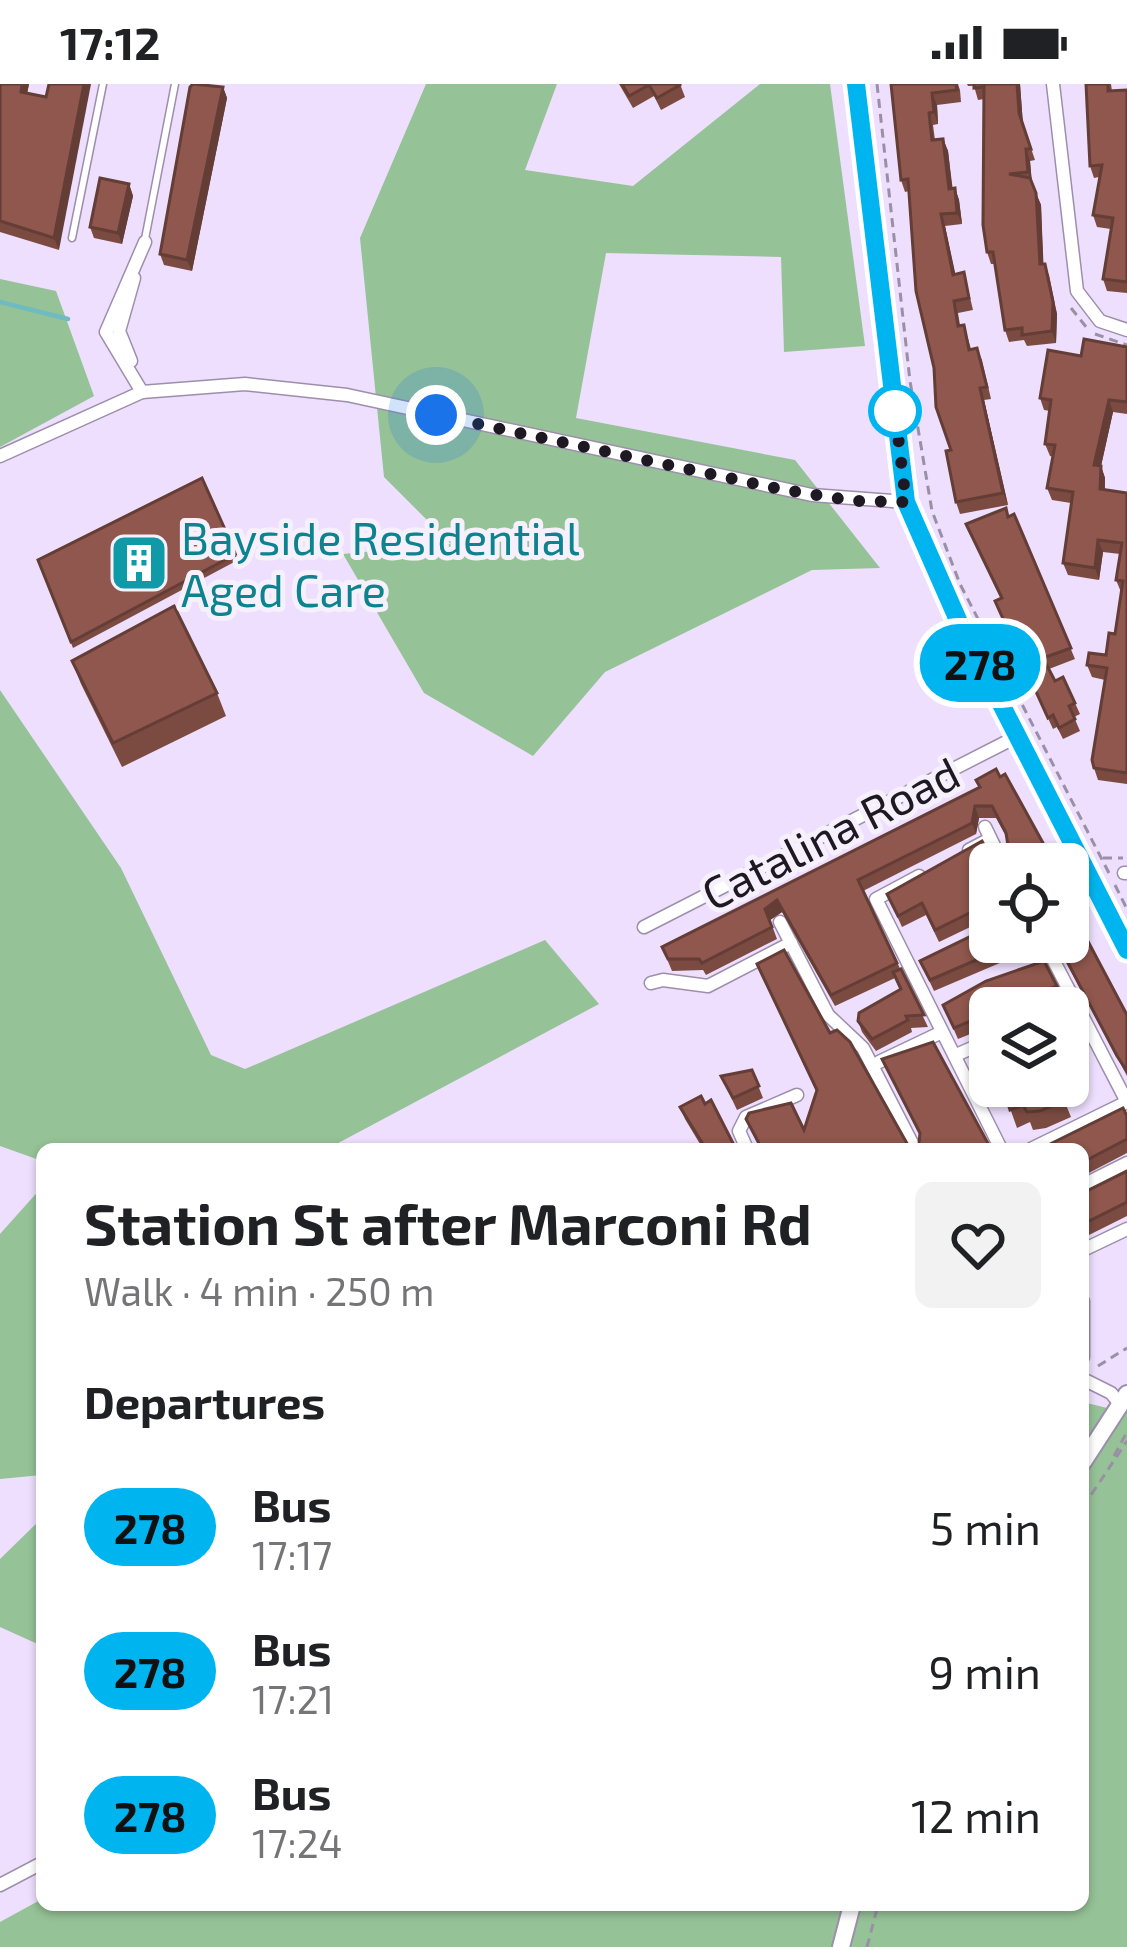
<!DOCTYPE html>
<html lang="en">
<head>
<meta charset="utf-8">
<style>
  :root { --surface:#fff; --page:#f2f2f2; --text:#202124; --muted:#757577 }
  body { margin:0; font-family:"Exo 2",sans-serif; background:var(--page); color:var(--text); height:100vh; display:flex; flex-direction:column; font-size:45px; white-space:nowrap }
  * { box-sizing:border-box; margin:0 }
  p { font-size:39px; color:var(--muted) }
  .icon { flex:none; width:66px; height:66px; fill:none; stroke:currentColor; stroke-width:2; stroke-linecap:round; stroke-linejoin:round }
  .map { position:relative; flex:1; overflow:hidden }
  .details { position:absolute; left:36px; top:1059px; width:1053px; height:768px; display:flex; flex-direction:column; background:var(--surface); border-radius:18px; box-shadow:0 3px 9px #0004 }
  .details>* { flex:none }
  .badge { padding:0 24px; border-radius:39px; font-size:42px; line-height:78px }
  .fabs { position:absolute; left:969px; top:759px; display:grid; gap:24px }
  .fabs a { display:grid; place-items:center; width:120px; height:120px; border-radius:18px; background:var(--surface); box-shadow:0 3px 9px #0004; font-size:60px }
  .you { position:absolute; width:60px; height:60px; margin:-30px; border:9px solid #fff; border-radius:50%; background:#1a73e8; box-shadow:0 0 0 18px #1a73e833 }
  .map>.badge { position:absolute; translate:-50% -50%; box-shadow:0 0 0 6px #fff }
  h2 { padding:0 48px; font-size:45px; line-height:108px }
  .round { display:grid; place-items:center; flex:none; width:126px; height:126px; border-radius:18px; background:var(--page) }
  .summary { display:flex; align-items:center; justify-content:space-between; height:204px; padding:0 48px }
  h1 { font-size:57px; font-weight:700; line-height:90px }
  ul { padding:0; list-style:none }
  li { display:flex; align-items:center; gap:36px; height:144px; padding:0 48px }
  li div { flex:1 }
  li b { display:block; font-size:45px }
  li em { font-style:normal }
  li .badge { min-width:132px; font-weight:700; text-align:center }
  .status { display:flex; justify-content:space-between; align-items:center; height:84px; padding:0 60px; background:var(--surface); direction:ltr }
  .status svg { height:33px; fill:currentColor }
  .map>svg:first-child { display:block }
</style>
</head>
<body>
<div class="status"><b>17:12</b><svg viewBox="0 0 49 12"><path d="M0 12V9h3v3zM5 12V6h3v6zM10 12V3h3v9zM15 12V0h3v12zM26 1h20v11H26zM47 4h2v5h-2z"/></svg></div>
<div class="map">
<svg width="1127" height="1863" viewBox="0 0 1127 1863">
  <rect width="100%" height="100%" fill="#eddffd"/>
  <!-- forest -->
  <g fill="#96c297">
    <path d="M426,0h131l-32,86 108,16 127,-102h70l35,262 -81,6 -3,-95 -175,-4 -30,165 219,42 85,108 -68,2 -207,102 -72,84 -109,-63 -81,-139 108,-10 -67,-67 -24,-239z"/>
    <path d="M0,195l56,12 38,105 -94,51z"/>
    <path d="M0,606l121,178 90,187 34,14 300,-129 54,64 -272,145h-285v12l-42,-15z"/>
    <path d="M42,1103v204l-6,1 6,27v56l-42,4v-245z"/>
    <path d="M1083,1318l44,11v534h-1127v-25l42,-23v6h1041z"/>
    <path d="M42,1434v128l-42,-19v-68z"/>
  </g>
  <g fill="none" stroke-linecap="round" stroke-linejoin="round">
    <!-- stream -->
    <path stroke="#6ebbc1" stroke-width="4.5" d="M0,218l68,17"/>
    <defs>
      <g id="service">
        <path d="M72,154l31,-154"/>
        <path d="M145,155l30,-155"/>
      </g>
      <g id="minor">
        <path d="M1053,0l24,207 23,30 27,9"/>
        <path d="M131,277l-12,-30 15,-53"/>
        <path d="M142,308l-36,-60 39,-90"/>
        <path d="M0,372l142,-64 103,-8 102,11 465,100 94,7"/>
        <path d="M985,743l18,37"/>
        <path d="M969,766l21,-11"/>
        <path d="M1124,789h3"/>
        <path d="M919,792l-43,23 125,250"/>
        <path d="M780,838l48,93 35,33 52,101"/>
        <path d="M644,843l372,-190"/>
        <path d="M1044,858l83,160"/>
        <path d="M651,899l12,-3 45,6 83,-43"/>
        <path d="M956,971l34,-15"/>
        <path d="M879,978l63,-30"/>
        <path d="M747,1065l-8,-18 7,-14 51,-22"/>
        <path d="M1031,1065l96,-47"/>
        <path d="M1083,1101l44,-22"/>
        <path d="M1083,1166l44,-21"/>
        <path d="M1083,1217v56"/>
        <path d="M1083,1295l28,14 9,11"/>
        <path d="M0,1801l42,-22"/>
      </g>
      <path id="tertiary" d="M856,0l50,418 14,39 207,409"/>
      <g id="secondary">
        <path d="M1083,1378l44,-68"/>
        <path d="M841,1863l11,-42"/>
      </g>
    </defs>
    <!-- service casing -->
    <use href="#service" stroke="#9d8fab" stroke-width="9"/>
    <!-- minor casing -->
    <use href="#minor" stroke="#9d8fab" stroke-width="15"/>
    <!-- tertiary casing -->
    <use href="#tertiary" stroke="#9d8fab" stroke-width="18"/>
    <!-- secondary casing -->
    <use href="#secondary" stroke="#9d8fab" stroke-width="20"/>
    <!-- path -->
    <g stroke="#9a90a6" stroke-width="3" stroke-dasharray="9 6" stroke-linecap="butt">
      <path d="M877,0l33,297 22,130 28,73 151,293"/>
      <path d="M1071,224l16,20"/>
      <path d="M1095,250l32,11"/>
      <path d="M1103,774h20"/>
      <path d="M1115,801l12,24"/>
      <path d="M1098,1282l29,-18"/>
      <path d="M1114,1372l13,-24"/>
      <path d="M1083,1423l44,-66"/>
      <path d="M867,1863l11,-42"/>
    </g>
    <!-- service -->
    <use href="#service" stroke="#fff" stroke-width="6"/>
    <!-- minor -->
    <use href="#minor" stroke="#fff" stroke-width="12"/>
    <!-- tertiary -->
    <use href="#tertiary" stroke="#fff" stroke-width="15"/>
    <!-- secondary -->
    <use href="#secondary" stroke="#fff" stroke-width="16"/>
  </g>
  <!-- wall -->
  <g fill="#7b4b42">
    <path d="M0,0h29l-2,9 32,157 -59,-18z"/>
    <path d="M619,0h61l5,13 -24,13 -7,-14 -21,12z"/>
    <path d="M891,0h67l2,6 1,12 -24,3 1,19 -5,1 2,15 8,-1 5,12 4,37h3l4,12 3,24 -17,2 10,48 9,-2 9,38 -15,3 2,12h4l7,24 6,-1 5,12 9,39 -7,1 24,105 -48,9 -4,-12 -5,-52 -17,-82 -25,-177 -4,1 -4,-12z"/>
    <path d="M967,0h53l3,41 12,35 -5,1 2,23 9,21 2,59 6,11 8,39 -1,29 -29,3 -3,-6 -15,2 -4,-12 -10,-66h-4l-4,-12 -3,-153 -6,1 -4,-14h-6z"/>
    <path d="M1086,0h25l1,7 15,-1v203l-20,-2 -4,-12 8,-50 -14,-2 -4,-12 6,-38 -5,1 -4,-12z"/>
    <path d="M223,3l4,11 -35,173 -28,-6 -4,-11z"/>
    <path d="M129,100l4,12 -11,48 -28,-6 -4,-11z"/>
    <path d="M1127,263v67l-14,-2 -12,54 4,12v12l22,3v291l-29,-4 -4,-12 11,-88 -13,-3 -5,-12 19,-10 9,-21 6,-42 -5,-12 4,-26 -17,-2 -4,28 -31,-5 -5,-12 8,-60 -19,-3 -5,-12 6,-31 -3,-1 -5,-12 5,-33 -6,-1 -4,-12 41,-42z"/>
    <path d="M202,394l36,82 -165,88 -35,-88z"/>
    <path d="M1014,430l61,145 -26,10 6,12 20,22 5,11 -6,3 6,14 -17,8 -6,-12 -4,2 -54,-117 -4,-11 6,-2 -35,-75z"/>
    <path d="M72,577l145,32 9,23 -104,51 -41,-83z"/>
    <path d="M976,696l75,84h-61v56l-3,-1 -48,23 -13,-27 -24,12 -15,-33 105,-34 12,1 5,-9 -2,-14 -11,-20h-17l-3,16 -113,57 65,136 -17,1 1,4 -36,19 -14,-19 -4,-11 42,-31 -5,-12 -60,28 -53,-94 -12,8 7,19 -71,36 -3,-5 -31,1 -10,-24 317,-160z"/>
    <path d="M1068,811l10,22 -10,5 6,12 53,81v61l-72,-134h13z"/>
    <path d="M990,858h47l-2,6 -101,43 -14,-30z"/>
    <path d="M757,880l73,69 79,114 10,-3 1,-8 -38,-77 109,90h-231l-14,-30 58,11 12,-39z"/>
    <path d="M1057,902l4,11 -26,11h-45v18l-32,13 -15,-34z"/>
    <path d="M990,957v45l-3,1 -16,-37z"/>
    <path d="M752,986l11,28 -26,12 -16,-34z"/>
    <path d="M1005,1010l59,6 7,17 -25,11 -13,2 -3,-8 -13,6z"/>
    <path d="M680,1023l56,42h-33l-18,-30z"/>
    <path d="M1127,1032v37l-44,23v-27z"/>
    <path d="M1127,1087v45l-44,22v-45z"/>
  </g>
  <!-- shaded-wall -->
  <g fill="#643d36">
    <path d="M22,0h7l-4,20 -4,-12z"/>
    <path d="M84,0h7l-32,166 -5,-12z"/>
    <path d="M1017,0h3l3,41 12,35 -16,-47z"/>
    <path d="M223,3l4,11 -35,173 -5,-11z"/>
    <path d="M932,9l5,12 1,19 -4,-12z"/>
    <path d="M943,55l5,12 6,49 -5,-11z"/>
    <path d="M1026,65l4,12 2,23 -4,-12z"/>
    <path d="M129,100l4,12 -11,48 -4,-11z"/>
    <path d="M955,104l4,12 3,24 -5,-11z"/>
    <path d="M1036,109l5,12 3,71 -4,-12z"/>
    <path d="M941,130l4,12 13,60 -5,-11z"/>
    <path d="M1045,180l12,50 -1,29 -4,-12z"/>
    <path d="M980,304l4,12 24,105 -5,-12z"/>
    <path d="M1109,316l4,12 -12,54 4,12 -1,23 -10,-36z"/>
    <path d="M1098,456l5,12 -4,28 -4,-12z"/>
    <path d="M975,722l4,12 -3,16 -4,-11z"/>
    <path d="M777,816l5,12 -12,8 -5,-11z"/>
  </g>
  <!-- building -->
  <g fill="#8f574d" stroke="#643d36" stroke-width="3">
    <path d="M0,0h22l-1,8 25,5 3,-13h35l-30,154 -54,-17z"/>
    <path d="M193,0l30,3 -36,173 -27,-6 30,-167z"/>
    <path d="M622,0h58v1l-23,13 -8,-13 -20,11z"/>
    <path d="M891,0h65l1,6 -25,3 2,19 -5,1 3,27 11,-1 6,50 6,-1 2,25 -16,1 12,61 11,-3 5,26 -15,3 4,25 6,-1 5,25 8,-2 10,39 -7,1 23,105 -47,9 -10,-51 5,-1 -15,-43 -2,-39 -18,-77 -8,-112 -7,1z"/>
    <path d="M974,0h43l2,29 12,36h-5l2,23 -19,2 21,4 6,15 4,71h5l8,38 -1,29 -30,4v-7l-17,2 -12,-78h-6l-4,-27 1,-138 -10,1z"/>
    <path d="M1086,0h22v7l19,-1v192l-24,-3 10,-61 -20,-3 9,-50 -12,1z"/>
    <path d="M100,94l29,6 -11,49 -28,-6z"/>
    <path d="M1084,255l43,8v55l-18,-2 -15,65 7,1 -1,23 27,4v280l-33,-5 -2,-8 15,-92 -20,-3 2,-12 17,2 3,-22 6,1 8,-53 -7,-1 6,-37 -24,-3 -3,28 -32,-5 10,-71 -26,-4 8,-43 -10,-1 6,-44 -11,-2 8,-48 33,6z"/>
    <path d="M202,394l34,76 -165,88 -33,-82z"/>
    <path d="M1006,424l2,9 6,-3 57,134 -28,10 12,23 8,-4 12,26 -6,3 6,13 -16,9 -6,-13 -5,3 -53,-117 7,-3 -36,-74z"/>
    <path d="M174,522l43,87 -104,50 -41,-82z"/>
    <path d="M996,685l4,8 5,-3 38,69 8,21h-61v46l-8,-3 -47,23 -13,-27 -24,13 -11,-22 95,-53 10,19 12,1 5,-9 -3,-19 -14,-27h-17l-3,17 -114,57 39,83 -66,32 -54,-95 -12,9 7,18 -70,36 -3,-4h-31l-6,-12 318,-160 -4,-7z"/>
    <path d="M1068,838l6,12 8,-4 45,85v56l-10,-15 -60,-114h11z"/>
    <path d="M990,843v15h28l-88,38 -10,-19z"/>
    <path d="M784,866l46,83 7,-3 13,12 59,105 10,-3 1,-11 -38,-74 51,-17 58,107h-229l-16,-30 3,-6 42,-10 13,27 13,-40 -60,-126z"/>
    <path d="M1044,877l13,25 -55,22h-12v5l-36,15 -11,-23 43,-24z"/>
    <path d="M901,885l23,46 -18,1 2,4 -36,19 -14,-18 1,-8 42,-24 -8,-17z"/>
    <path d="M990,957v31l-7,4 -12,-26z"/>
    <path d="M752,986l7,16 -26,12 -12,-22z"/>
    <path d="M1024,1002h33l7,14 -24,11 -13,1 -4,-7 -13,5 -5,-16z"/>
    <path d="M701,1012l4,8 6,-4 25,49h-30l-26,-42z"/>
    <path d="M1123,1024l4,8v23l-44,23v-13h-43z"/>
    <path d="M1127,1087v31l-44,22v-31z"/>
  </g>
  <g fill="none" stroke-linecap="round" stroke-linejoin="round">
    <defs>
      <path id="line" d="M856,0l50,418 52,118 169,330"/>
    </defs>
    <!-- line casing -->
    <use href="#line" stroke="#fff" stroke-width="27"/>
    <!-- line -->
    <use href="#line" stroke="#00b5ef" stroke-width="18"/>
    <!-- walk -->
    <path stroke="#1d1822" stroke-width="12" stroke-dasharray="0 21.6" d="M436,331l344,74 74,12 52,1 -11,-91"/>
  </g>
  <!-- icons -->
  <defs>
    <symbol id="building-square" viewBox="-11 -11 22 22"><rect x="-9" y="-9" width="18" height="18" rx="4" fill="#0f9aa8" stroke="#f6f0fc"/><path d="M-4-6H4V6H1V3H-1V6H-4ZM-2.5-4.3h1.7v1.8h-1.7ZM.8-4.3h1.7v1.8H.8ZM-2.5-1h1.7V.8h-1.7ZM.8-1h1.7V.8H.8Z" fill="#fff"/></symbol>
  </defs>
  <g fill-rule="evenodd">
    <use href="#building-square" x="106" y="446" width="66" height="66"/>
  </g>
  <!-- markers -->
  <circle fill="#fff" stroke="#00b5ef" stroke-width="6" cx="895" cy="327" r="24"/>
  <g text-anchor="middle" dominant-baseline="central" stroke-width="10" stroke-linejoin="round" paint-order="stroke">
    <!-- culture labels -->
    <g font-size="45" fill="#0d838f" stroke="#f6f0fc" text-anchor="start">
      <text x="181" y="453">Bayside Residential<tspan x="181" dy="52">Aged Care</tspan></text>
    </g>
    <!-- street labels -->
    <g font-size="45" fill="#1d1822" stroke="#f6f0fc">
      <text transform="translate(830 748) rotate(-27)">Catalina Road</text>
    </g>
  </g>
</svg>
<div class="fabs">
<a><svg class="icon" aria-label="locate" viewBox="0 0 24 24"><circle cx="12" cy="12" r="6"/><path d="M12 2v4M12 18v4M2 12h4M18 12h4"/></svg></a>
<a><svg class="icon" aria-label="layers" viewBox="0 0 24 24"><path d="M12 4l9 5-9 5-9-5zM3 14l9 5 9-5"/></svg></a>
</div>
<div class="you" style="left:436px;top:331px"></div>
<b class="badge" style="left:980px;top:579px;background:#00b5ef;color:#111">278</b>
<section class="details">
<div class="summary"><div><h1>Station St after Marconi Rd</h1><p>Walk · 4 min · 250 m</p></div><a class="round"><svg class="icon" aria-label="heart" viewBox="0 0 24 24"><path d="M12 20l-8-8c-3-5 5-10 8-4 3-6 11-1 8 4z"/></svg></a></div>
<h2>Departures</h2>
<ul>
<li><span class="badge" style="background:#00b5ef;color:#111">278</span><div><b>Bus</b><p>17:17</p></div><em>5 min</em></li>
<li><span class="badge" style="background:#00b5ef;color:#111">278</span><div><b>Bus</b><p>17:21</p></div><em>9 min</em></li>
<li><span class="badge" style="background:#00b5ef;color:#111">278</span><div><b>Bus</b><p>17:24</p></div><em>12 min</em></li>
</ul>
</section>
</div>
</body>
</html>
